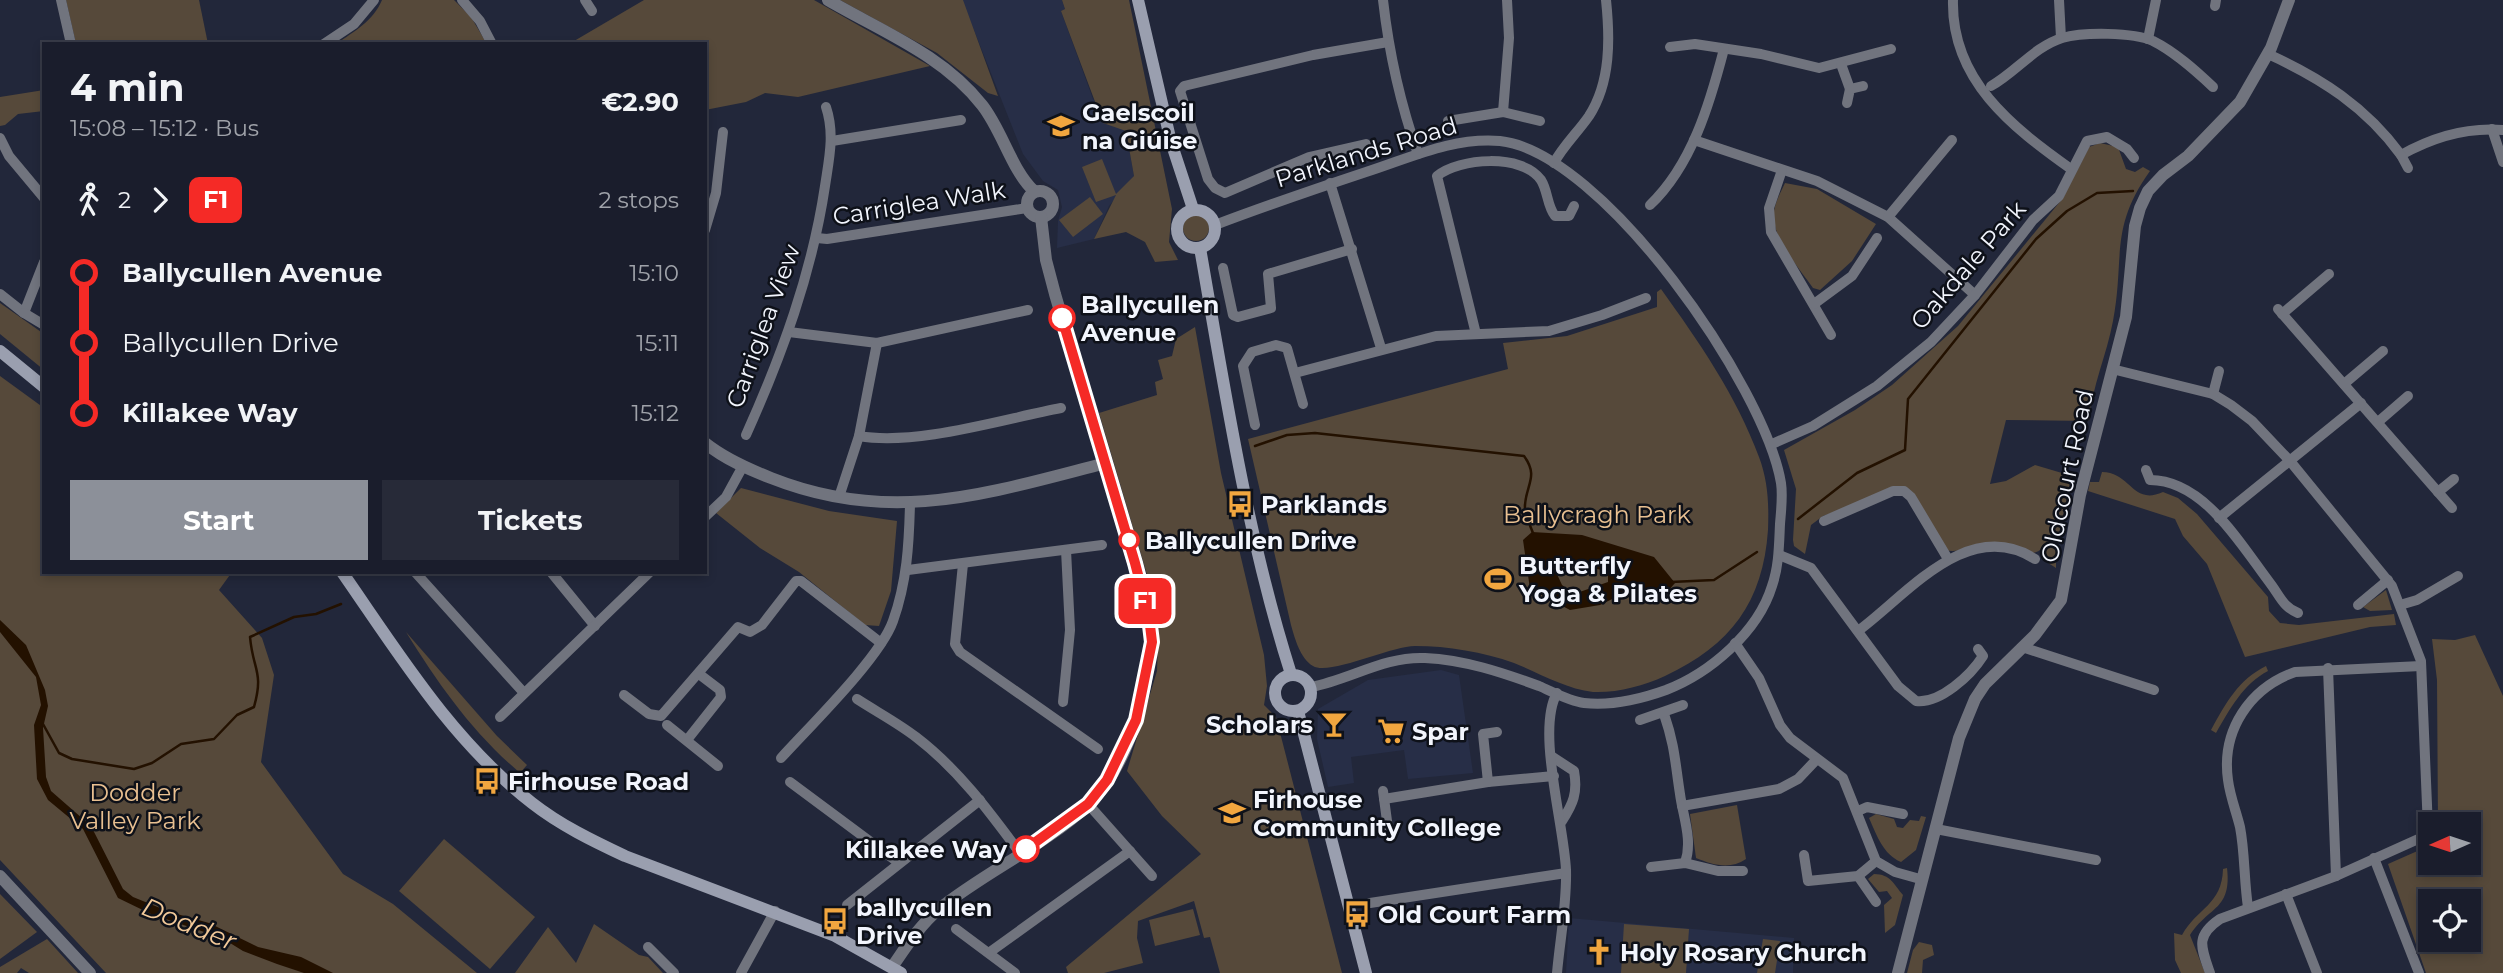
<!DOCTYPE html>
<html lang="en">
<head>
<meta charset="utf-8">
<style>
  :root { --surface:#1a1d2c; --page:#272a38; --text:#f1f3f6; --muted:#9fa2a9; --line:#383b48; --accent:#8c9099 }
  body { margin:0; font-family:Montserrat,sans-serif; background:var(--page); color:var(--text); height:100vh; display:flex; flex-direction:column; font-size:26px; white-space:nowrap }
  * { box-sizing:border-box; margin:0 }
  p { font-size:23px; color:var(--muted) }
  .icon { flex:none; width:38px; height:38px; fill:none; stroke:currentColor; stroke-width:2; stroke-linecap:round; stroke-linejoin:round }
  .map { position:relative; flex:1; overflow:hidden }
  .panel { position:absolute; left:42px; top:42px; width:665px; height:532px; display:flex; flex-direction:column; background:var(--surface); border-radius:0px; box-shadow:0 4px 10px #0003,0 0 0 2px var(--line) }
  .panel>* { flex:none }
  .badge { padding:0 14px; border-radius:10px; font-size:24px; line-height:46px }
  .needle { width:46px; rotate:267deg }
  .controls { position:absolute; left:2418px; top:812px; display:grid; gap:14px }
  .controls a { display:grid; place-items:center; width:63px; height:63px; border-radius:0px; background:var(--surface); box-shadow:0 4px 10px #0003,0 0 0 2px var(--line); font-size:35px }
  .map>.badge { position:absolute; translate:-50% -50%; box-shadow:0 0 0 4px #fff }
  .legs { display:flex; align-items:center; gap:10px; height:77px; padding:0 28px; font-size:23px }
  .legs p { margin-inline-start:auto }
  .headline { display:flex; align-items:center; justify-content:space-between; height:119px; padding:0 28px }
  h1 { font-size:38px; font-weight:700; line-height:52px }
  .button { display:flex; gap:14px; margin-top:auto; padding:14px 28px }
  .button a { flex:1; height:80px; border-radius:0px; background:var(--accent); color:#fff; font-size:28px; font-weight:700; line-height:80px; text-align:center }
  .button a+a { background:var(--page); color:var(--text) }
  ul { padding:0 28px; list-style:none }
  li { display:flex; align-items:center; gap:24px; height:70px; font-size:26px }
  li i { display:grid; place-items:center; width:10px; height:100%; margin:0 9px; background:currentColor }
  li i::after { content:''; width:18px; height:18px; margin:-9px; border:5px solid; border-radius:50%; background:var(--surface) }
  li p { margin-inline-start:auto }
  li:first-child i { background:linear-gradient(#0000 50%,currentColor 0) }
  li:last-child i { background:linear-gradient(currentColor 50%,#0000 0) }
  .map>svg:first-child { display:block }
</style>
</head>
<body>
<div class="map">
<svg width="2503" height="973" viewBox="0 0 2503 973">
  <rect width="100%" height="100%" fill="#22273a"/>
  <!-- built -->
  <g fill="#272e47">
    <path d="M962,0h100l3,9 -4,2 32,88 33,31 8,46 -25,30 -15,33 -37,9 1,-27 4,-14 -4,-17 -15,-9 -20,-27z"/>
    <path d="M1441,670l18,5 14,98 -65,6 -4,-29 -53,7 3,26 -26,4 -11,-48 1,-30 50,-29z"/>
    <path d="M1569,918l225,20 -1,35h-227z"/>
  </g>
  <!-- green -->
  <g fill="#56493a" fill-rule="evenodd">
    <path d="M66,0h133l9,44h-132z"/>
    <path d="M382,0h72l17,17 16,27h-151c19,-13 37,-23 46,-44z"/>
    <path d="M644,0h170l116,66 -132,31 -33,-4 -19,9 -41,8v-66h-136z"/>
    <path d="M840,0h123l35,96 -10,-3 -51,-40z"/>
    <path d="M1062,0h67l43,209 -3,33 9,18 -23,2 -10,-20 -19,-10 -32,7 22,-44 -20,7 -14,-35 20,-8 14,35 18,-18 -8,-45 -23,-8 -42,-112 4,-2z"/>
    <path d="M44,90v21l-26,3 -13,11 -5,1v-29z"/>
    <path d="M2100,143l18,4 8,22 9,3 8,-5 7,4c-41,57 -25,87 -37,150 -6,33 -21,65 -24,100l-83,-1 -16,64 16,-3 29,-16 37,11 -16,71v21l-11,-7 2,-6 -7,-5c-12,9 -36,-3 -50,-4 -16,-2 -31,8 -45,4l-40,-61 -82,27 -12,9 -6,29 -11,-8 -1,-6 3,-51 -12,-39 71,-40 37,-25 66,-59 105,-128 26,-51z"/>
    <path d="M1785,183l32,6 59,35 -24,37 -32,29 -7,-2c-13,-19 -37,-45 -39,-68 -2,-13 6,-26 11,-37z"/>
    <path d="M1090,197l13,17 -30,23 -14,-17z"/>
    <circle cx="1196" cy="228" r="13"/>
    <path d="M1661,289c38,53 75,106 98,168 9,24 10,47 9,73 -5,72 -37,115 -103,146 -22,10 -48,17 -72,16 -27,-3 -54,-19 -79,-29 -31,-11 -66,-17 -99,-17 -24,0 -86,30 -102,20 -13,-8 -18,-27 -22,-41l-43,-186 260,-70 -5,-26 64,-7 90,-29v-15z"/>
    <path d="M0,303l44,31v36l-44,-36z"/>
    <path d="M1195,327l26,146 43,182 3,31 -3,19 12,12 66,256h-122l-10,-36 -6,1 -10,-37 -56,20 -1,17 6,25 -39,10h-36l-2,-6 135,-113 -39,-38 -35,-45 30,-100 2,-56 -60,-202 58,-18 -2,-13 8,-3 -5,-19 14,-4 4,-17z"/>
    <path d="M0,376l44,32v164h188l-13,18 43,48 12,37 -13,87 82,112 50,30 84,69h-371l-106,-113z"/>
    <path d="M2102,472c29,0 30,34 61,20l15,6 19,16 71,83 1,14 11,12 19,2 95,-11 2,11 -26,2 -125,30 -38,-93 -24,-28 -8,-17 -87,-28 2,-9h9z"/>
    <path d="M741,488l88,23 68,10 -6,70 -12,35 -14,-1 -66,-53 -39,-24 -44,-35z"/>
    <path d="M2386,590l6,20 -22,1 -7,-4z"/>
    <path d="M406,632l91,104 30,29 -7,8c-48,-41 -81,-88 -114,-141z"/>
    <path d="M2475,635l28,61v277h-77l-38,-109 43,-19v18h38v-39h-31l-1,-144 -5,-41 23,1zM2469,901v39h-38v-39z"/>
    <path d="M2266,666l2,5c-25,13 -38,38 -52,62l-5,-3c15,-27 27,-50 55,-64z"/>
    <path d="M1737,805l9,54c-16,11 -33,6 -50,-1l-6,-44z"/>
    <path d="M1876,814l18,5 3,8 6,1 7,-8 9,1 2,-5 5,1 -10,33 -15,12c-18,-8 -24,-26 -32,-44z"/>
    <path d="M444,839l91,78 -45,52 -91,-78z"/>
    <path d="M2227,868c5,42 -18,38 -37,67l15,38h-24l-6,-13 -1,-27 8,2c15,-27 40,-30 41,-66z"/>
    <path d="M1874,874c17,0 20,11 29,21l-8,30 -10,8 -1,-28 8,-7 -5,-7 -8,1 -11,-13z"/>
    <path d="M0,894l37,38 -37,27z"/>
    <path d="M1193,909l7,26 -45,11 -6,-26z"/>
    <path d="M594,924l45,31 9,2 15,16h-148l33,-46 28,36z"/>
    <path d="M1624,924l65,5 -3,44h-65z"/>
    <path d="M47,939l31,34h-49l-8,-5 -4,5h-17v-6z"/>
    <path d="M1763,939l17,2 -5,32h-18z"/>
    <path d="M1919,942l13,3 2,10 -11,5 -1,13h-15l6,-23z"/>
  </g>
  <!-- water -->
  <g fill="#231100" fill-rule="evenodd">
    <path d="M1532,532l50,3 72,22 21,26 -7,8 -31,-4 -37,18 -30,5 -40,-21 -7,-49zM1568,564l40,7v11l-34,12 -12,-9 -6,-13z"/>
    <path d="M0,620l26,25 19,45 3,16 -5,22 3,49 5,14 40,35 32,63 10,8 37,15 39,11 49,24 43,10 32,16h-29l-27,-9 -34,-13 -21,-13 -71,-24 -33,-16 -35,-69 -35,-29 -11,-21 -3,-54 7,-20 -5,-28 -36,-45z"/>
  </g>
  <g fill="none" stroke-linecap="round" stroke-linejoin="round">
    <!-- stream -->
    <g stroke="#231100" stroke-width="2.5">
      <path d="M1255,446l32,-11 28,-2 209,23c15,20 2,29 1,49 -1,8 5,20 8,28"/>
      <path d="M1798,519l59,-46 48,-23 3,-51 128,-160 31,-28 30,-18 36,-2"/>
      <path d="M1671,582l43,-2 43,-28"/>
      <path d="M43,724l16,29 13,6 62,10 18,-6 29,-19 33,-5 23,-24 17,-8c10,-36 -1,-36 -4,-70l44,-20 22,-3 25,-10"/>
    </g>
    <!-- minor -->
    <g stroke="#71747e" stroke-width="10">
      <path d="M61,0l10,44"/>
      <path d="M462,0l18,21 12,23"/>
      <path d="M585,0l7,11"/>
      <path d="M1383,0c6,53 17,103 35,154"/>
      <path d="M1953,0c-2,80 59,127 118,169"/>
      <path d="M2059,0l2,38"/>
      <path d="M2215,6l1,-6"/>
      <path d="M2148,39l8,-39"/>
      <path d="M324,44l30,-20 20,-24"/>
      <path d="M1670,47l25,-3 66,10 58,14 72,-19"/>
      <path d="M2268,54c53,24 98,53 133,101 32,-18 66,-28 102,-25"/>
      <path d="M1841,64l9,25"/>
      <path d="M1991,86c25,-14 43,-39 71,-48 21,-6 71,-6 91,3 22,11 42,29 60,46"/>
      <path d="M1847,103l3,-14 13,-3"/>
      <path d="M1503,112l6,-74 -2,-38"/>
      <path d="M1448,121l55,-9 37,9"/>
      <path d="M2492,129l11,33"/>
      <path d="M0,138l9,18 35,42"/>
      <path d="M1694,140l123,41 71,36 87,78"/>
      <path d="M832,141l129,-21"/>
      <path d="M1366,144l-57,13 -84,36 -10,-5 -7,-9 -28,-88 4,-5 129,-31 75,-13"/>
      <path d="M2401,155l7,13"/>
      <path d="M1554,163c9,-17 24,-31 35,-47 22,-34 21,-78 17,-116"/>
      <path d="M1782,170l-13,38 2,24 60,103"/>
      <path d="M1330,183l51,165"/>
      <path d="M1650,205c42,-40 60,-102 74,-156"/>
      <path d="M1888,217l64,-77"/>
      <path d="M1215,225c50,-19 100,-36 151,-53 44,-14 86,-35 134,-31 103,11 265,246 281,342 2,13 0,28 -1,41 -1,21 -1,42 -8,62 -14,46 -62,87 -106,104 -25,9 -55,16 -82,13 -15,-2 -31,-11 -45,-17 -38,-14 -74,-26 -114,-28 -40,-2 -76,22 -114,29"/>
      <path d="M705,230l11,-37 7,-61"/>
      <path d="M817,238l10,1 200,-31"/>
      <path d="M1223,268l10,47 5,2 33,-9 -3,-34 84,-25"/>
      <path d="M0,294l24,19 20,-51"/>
      <path d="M1814,304l38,-28 25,-38"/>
      <path d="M2278,309l174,199"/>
      <path d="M24,313l20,12"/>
      <path d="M2282,314l47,-40"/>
      <path d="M789,332l88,11 151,-33"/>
      <path d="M1476,334l-39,-158c22,-18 85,-23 104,4 7,11 6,26 14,36h14l5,-10"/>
      <path d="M2112,369l101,25 18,11 21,16 38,40 102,125 29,75 7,168 -3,7 -89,40 -116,43c-25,17 -19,28 -10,54"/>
      <path d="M1295,373l141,-37 113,-5 53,-16 44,-17"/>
      <path d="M2344,384l39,-33"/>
      <path d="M2213,394l6,-23"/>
      <path d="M2378,422l30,-26"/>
      <path d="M1255,425l-12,-59 9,-14 24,-7 11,3 16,56"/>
      <path d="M746,435c36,-80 66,-162 79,-249 4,-27 10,-52 1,-79"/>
      <path d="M859,436c58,10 144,-17 202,-28"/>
      <path d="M1772,444l41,-18 64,-40 54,-44 44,-47 58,-75 26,-24 28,-55 20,-4 20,12 7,9"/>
      <path d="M2146,470l4,10c54,0 91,65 120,103 10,13 13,24 28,30"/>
      <path d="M2438,492l16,-13"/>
      <path d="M839,497l20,-61 18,-93"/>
      <path d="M705,517l21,-20 17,-31"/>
      <path d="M2219,518l142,-115"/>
      <path d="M1824,521l69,-30h11l7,6 37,62"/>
      <path d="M1779,555l32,13 87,118 18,15c24,3 55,-26 67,-45l-5,-7"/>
      <path d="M963,564l-8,80 5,8 138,97"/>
      <path d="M908,570l194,-25"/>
      <path d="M415,572l109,121"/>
      <path d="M551,572l44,54"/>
      <path d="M2358,605l30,-25"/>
      <path d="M2400,605l17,-5 41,-24"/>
      <path d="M1858,631c49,-36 110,-115 177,-72"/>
      <path d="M1735,643l24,35 21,47 10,13 53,40 33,83 19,11 25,7"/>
      <path d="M2022,647l132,43"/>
      <path d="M2328,668l8,208"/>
      <path d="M624,695l25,19 12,2 77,-89 12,5 12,-7 34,-44h5l80,62"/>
      <path d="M857,699c20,13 41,24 59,38 42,32 73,74 104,116"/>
      <path d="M1063,702l7,-72 -4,-80"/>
      <path d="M1664,714c11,32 11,48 16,80 3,23 13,46 5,69"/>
      <path d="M500,717l150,-145"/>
      <path d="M1640,720l43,-15"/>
      <path d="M667,725l51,41"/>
      <path d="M687,740l34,-43 -1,-7 -21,-16"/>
      <path d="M1551,756l23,15c4,22 -1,33 -12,50"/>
      <path d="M781,758c28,-31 99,-100 112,-137 14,-39 16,-77 17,-117"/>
      <path d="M790,782l109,81"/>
      <path d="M1488,782l-5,-48 14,-2"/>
      <path d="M1383,791l6,45"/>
      <path d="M1384,799l104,-17 66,-6"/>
      <path d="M1088,804l64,72"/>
      <path d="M1682,806l97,-17 19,-10 18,-19"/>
      <path d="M1858,811l9,-4 36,7"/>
      <path d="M1936,829l160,31"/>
      <path d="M1804,855l4,26 50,-5 18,-15"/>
      <path d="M2374,858l45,115"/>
      <path d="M1651,867l34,-4 33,8h25"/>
      <path d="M1858,876l18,26"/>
      <path d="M2286,894l31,79"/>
      <path d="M1370,903l196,-30"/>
      <path d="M847,905l133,-105"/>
      <path d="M2248,907c-4,-26 -3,-54 -8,-80 -4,-16 -10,-31 -12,-47 -7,-50 22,-92 67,-108l126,-6"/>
      <path d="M956,929l59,44"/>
      <path d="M648,947l26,26"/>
      <path d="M990,952l140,-101"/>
      <path d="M741,973l34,-62"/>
      <path d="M1557,973c3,-34 10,-69 9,-103 -2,-46 -30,-140 -9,-177"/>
    </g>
    <!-- tertiary -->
    <g stroke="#71747e" stroke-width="12">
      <path d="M828,0c53,31 115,55 154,105 20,25 30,66 52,86"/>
      <circle cx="1040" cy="204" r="13"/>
      <path d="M705,443c20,16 43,26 66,35 121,48 217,15 335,-15"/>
      <path d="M0,876l90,97"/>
      <path d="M892,967c14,-20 28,-42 47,-58 46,-37 106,-64 149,-104 43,-41 67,-130 61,-188l-94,-323 -9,-34 -5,-43"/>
      <path d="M1898,973l61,-235 16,-39 10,-15 50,-49 26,-35 19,-105 46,-178 9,-91 5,-18 8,-17 15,-16 25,-19 52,-54 31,-54 18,-48"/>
    </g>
    <!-- secondary -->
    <g stroke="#9a9faf" stroke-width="12">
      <path d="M1138,0l33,142 22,67"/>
      <circle cx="1196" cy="229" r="19"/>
      <path d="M1200,248c25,143 47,288 91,426"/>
      <path d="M0,351l44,36"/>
      <path d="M342,572c57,82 110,169 190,231 28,22 61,38 93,53l210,80 66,37"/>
      <circle cx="1293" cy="693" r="18"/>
      <path d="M1298,711l68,262"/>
    </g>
  </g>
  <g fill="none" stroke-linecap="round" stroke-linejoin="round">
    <defs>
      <path id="line-1" d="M1026,849l62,-45 19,-24 29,-60 16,-78 -3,-25 -14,-54 -73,-245"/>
    </defs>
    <!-- line-1 casing -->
    <use href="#line-1" stroke="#fff" stroke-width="16"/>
    <!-- line-1 -->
    <use href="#line-1" stroke="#f52a26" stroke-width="10"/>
  </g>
  <!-- icons -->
  <defs>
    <symbol id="school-bare" viewBox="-9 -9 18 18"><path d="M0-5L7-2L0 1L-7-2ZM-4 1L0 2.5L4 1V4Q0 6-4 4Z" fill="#f1a63f" stroke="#0e1119" stroke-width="2.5" paint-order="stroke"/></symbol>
    <symbol id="bus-bare" viewBox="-9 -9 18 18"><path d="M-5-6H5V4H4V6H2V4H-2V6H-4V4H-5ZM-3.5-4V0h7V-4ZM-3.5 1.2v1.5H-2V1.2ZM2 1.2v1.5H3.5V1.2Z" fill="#f1a63f" stroke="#0e1119" stroke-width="2.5" paint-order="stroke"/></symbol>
    <symbol id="stadium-bare" viewBox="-9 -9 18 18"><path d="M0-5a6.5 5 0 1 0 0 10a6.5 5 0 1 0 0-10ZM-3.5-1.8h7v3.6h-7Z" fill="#f1a63f" stroke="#0e1119" stroke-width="2.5" paint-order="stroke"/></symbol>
    <symbol id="bar-bare" viewBox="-9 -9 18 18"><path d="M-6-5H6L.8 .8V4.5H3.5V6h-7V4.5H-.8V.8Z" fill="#f1a63f" stroke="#0e1119" stroke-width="2.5" paint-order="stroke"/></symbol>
    <symbol id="supermarket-bare" viewBox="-9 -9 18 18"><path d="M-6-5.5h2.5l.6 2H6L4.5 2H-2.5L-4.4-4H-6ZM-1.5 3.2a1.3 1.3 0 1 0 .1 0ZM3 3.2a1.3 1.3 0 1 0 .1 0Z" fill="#f1a63f" stroke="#0e1119" stroke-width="2.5" paint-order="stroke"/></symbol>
    <symbol id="church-bare" viewBox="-9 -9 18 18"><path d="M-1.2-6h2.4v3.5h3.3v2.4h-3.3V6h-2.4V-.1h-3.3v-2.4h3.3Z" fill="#f1a63f" stroke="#0e1119" stroke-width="2.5" paint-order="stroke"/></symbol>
  </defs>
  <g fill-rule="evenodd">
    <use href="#school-bare" x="1042" y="107" width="38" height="38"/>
    <use href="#bus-bare" x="1221" y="485" width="38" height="38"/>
    <use href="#stadium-bare" x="1479" y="560" width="38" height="38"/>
    <use href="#bar-bare" x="1315" y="705" width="38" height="38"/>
    <use href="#supermarket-bare" x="1372" y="712" width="38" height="38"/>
    <use href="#bus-bare" x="468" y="762" width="38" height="38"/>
    <use href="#school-bare" x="1213" y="794" width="38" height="38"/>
    <use href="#bus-bare" x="1338" y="895" width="38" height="38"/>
    <use href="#bus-bare" x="816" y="902" width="38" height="38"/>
    <use href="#church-bare" x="1580" y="933" width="38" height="38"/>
  </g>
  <!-- markers -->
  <g fill="#fff" stroke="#f52a26" stroke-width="3.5">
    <circle cx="1062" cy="318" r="12"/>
    <circle cx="1129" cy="540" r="9"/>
    <circle cx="1026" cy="849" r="12"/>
  </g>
  <g text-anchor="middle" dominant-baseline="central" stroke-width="5" stroke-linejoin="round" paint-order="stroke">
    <!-- poi labels -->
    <g font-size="24" font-weight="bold" fill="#f2f5fd" stroke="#0e1119" text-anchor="start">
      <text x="1082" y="112">Gaelscoil<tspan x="1082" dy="28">na Giúise</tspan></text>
      <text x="1261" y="504">Parklands</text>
      <text x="1519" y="565">Butterfly<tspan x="1519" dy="28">Yoga &amp; Pilates</tspan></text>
      <text x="1313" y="724" text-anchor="end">Scholars</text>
      <text x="1412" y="731">Spar</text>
      <text x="508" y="781">Firhouse Road</text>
      <text x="1253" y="799">Firhouse<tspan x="1253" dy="28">Community College</tspan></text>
      <text x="856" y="907">ballycullen<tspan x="856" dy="28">Drive</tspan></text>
      <text x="1378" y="914">Old Court Farm</text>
      <text x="1620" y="952">Holy Rosary Church</text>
    </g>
    <!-- street labels -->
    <g font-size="24" fill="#f2f5fd" stroke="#0e1119">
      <text transform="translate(1366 152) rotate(-17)">Parklands Road</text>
      <text transform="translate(919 203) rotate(-9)">Carriglea Walk</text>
      <text transform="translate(1968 265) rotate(-49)">Oakdale Park</text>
      <text transform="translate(763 326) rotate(-70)">Carriglea View</text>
      <text transform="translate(2067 476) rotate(-78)">Oldcourt Road</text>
    </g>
    <!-- stop labels -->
    <g font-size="24" font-weight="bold" fill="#f2f5fd" stroke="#0e1119" text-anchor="start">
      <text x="1081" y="304">Ballycullen<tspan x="1081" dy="28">Avenue</tspan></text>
      <text x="1145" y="540">Ballycullen Drive</text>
      <text x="1007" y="849" text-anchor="end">Killakee Way</text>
    </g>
    <!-- park labels -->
    <g font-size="24" fill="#e9c091" stroke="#0e1119">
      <text x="1597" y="514">Ballycragh Park</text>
      <text x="135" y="792">Dodder<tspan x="135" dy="28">Valley Park</tspan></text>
    </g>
    <!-- water labels -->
    <g font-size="26" font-style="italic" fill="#f2c999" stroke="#0e1119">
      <text transform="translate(189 924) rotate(22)">Dodder</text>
    </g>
  </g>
</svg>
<div class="controls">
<a><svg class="needle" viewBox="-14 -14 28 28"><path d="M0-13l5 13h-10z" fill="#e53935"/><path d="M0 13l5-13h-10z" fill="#9fa2a9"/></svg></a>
<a><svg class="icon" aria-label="locate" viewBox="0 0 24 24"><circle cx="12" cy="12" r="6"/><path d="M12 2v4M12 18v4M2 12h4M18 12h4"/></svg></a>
</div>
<b class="badge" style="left:1145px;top:601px;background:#f52a26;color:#fff">F1</b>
<section class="panel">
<div class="headline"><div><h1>4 min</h1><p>15:08 – 15:12 · Bus</p></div><b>€2.90</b></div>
<div class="legs"><svg class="icon" aria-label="walk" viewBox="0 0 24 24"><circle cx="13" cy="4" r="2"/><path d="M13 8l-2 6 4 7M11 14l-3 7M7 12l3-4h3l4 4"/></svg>2<svg class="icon" aria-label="forward" viewBox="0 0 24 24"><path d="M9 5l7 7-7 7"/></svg><b class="badge" style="background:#f52a26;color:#fff">F1</b><p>2 stops</p></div>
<ul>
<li><i style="color:#f52a26"></i><b>Ballycullen Avenue</b><p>15:10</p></li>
<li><i style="color:#f52a26"></i><span>Ballycullen Drive</span><p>15:11</p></li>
<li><i style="color:#f52a26"></i><b>Killakee Way</b><p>15:12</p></li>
</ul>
<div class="button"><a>Start</a><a>Tickets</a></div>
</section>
</div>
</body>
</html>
